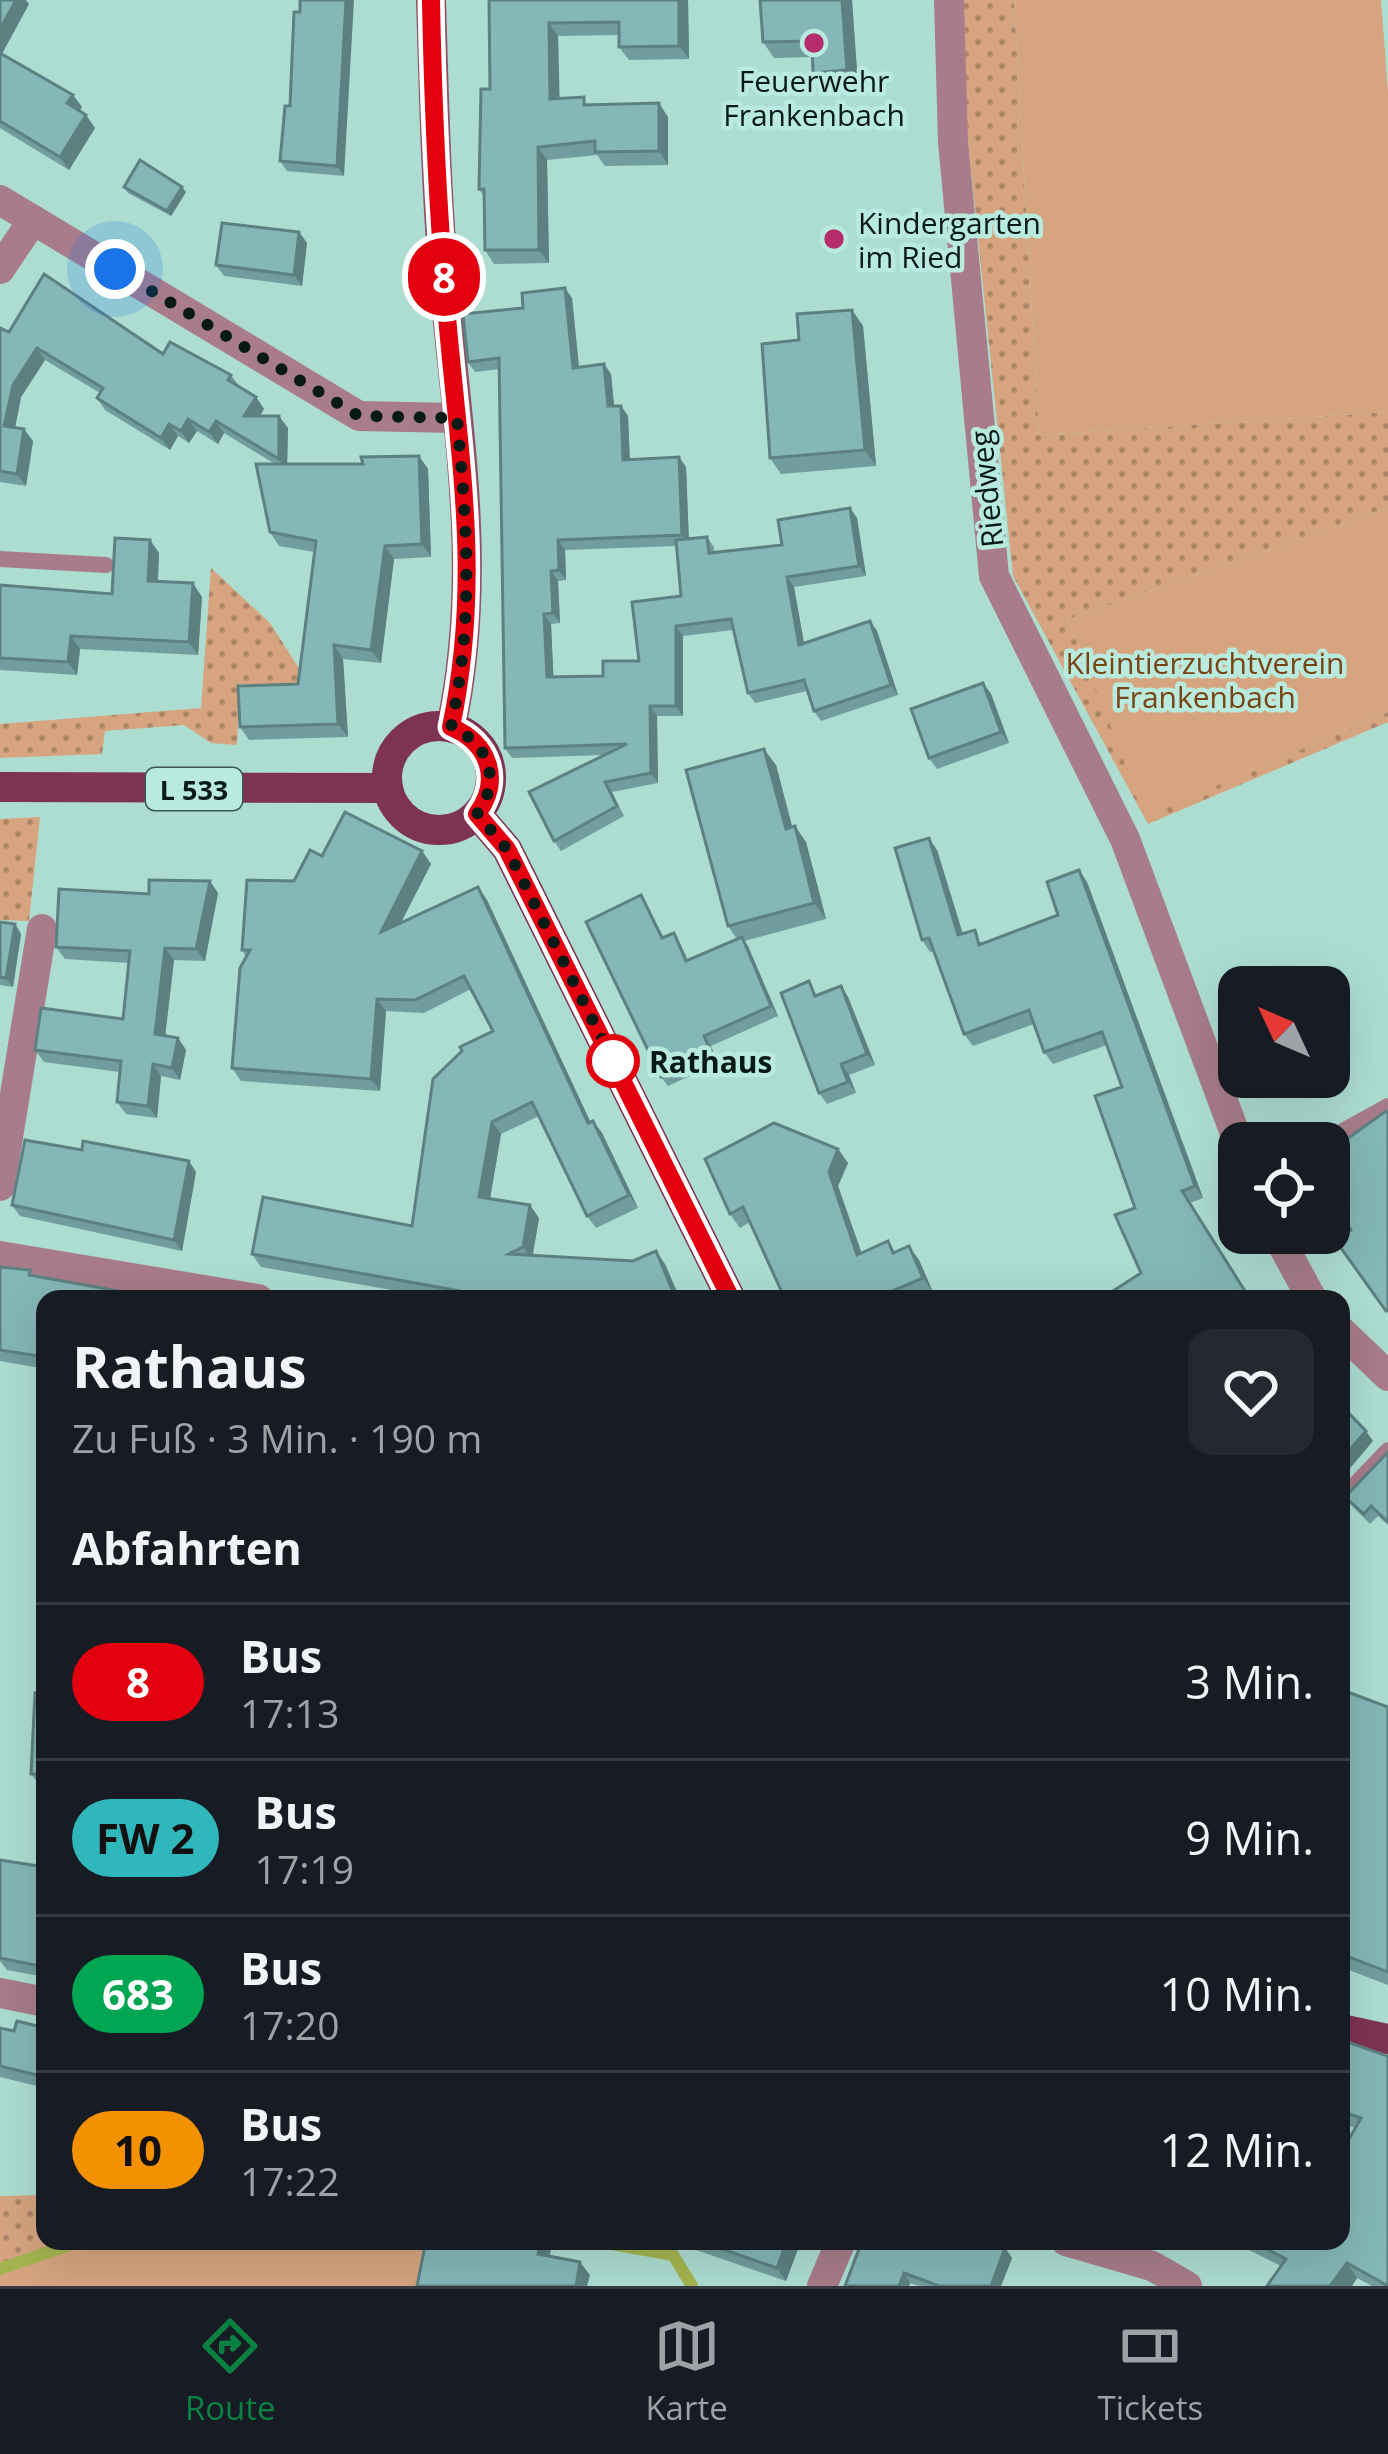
<!DOCTYPE html>
<html lang="de">
<head>
<meta charset="utf-8">
<style>
  :root { --surface:#171b24; --page:#242831; --text:#f1f3f6; --muted:#9ea1a6; --line:#363941; --accent:#0b8043 }
  body { margin:0; font-family:"Open Sans",sans-serif; background:var(--page); color:var(--text); height:100vh; display:flex; flex-direction:column; font-size:45px; white-space:nowrap }
  * { box-sizing:border-box; margin:0 }
  p { font-size:39px; color:var(--muted) }
  .icon { flex:none; width:66px; height:66px; fill:none; stroke:currentColor; stroke-width:2; stroke-linecap:round; stroke-linejoin:round }
  .map { position:relative; flex:1; overflow:hidden }
  .panel { position:absolute; left:36px; top:1290px; width:1314px; height:960px; display:flex; flex-direction:column; background:var(--surface); border-radius:24px; box-shadow:0 12px 48px #0002 }
  .panel>* { flex:none }
  .badge { padding:0 24px; border-radius:39px; font-size:42px; line-height:78px }
  .needle { width:78px; rotate:314deg }
  .tools { position:absolute; left:1218px; top:966px; display:grid; gap:24px }
  .tools a { display:grid; place-items:center; width:132px; height:132px; border-radius:24px; background:var(--surface); box-shadow:0 12px 48px #0002; font-size:60px }
  .you { position:absolute; width:60px; height:60px; margin:-30px; border:9px solid #fff; border-radius:50%; background:#1a73e8; box-shadow:0 0 0 18px #1a73e833 }
  .map>.badge { position:absolute; translate:-50% -50%; box-shadow:0 0 0 6px #fff }
  h2 { padding:0 36px; font-size:45px; line-height:108px }
  .round { display:grid; place-items:center; flex:none; width:126px; height:126px; border-radius:24px; background:var(--page) }
  .summary { display:flex; align-items:center; justify-content:space-between; height:204px; padding:0 36px }
  h1 { font-size:57px; font-weight:700; line-height:90px }
  ul { padding:0; list-style:none }
  li { display:flex; align-items:center; gap:36px; height:156px; padding:0 36px; border-top:3px solid var(--line) }
  li div { flex:1 }
  li b { display:block; font-size:45px }
  li em { font-style:normal }
  li .badge { min-width:132px; font-weight:700; text-align:center }
  .menu { display:flex; justify-content:space-around; align-items:center; height:168px; border-top:3px solid var(--line); background:var(--surface); font-size:33px; color:var(--muted) }
  .menu a { display:grid; justify-items:center; gap:6px }
  .menu .active { color:var(--accent) }
  .map>svg:first-child { display:block }
</style>
</head>
<body>
<div class="map">
<svg width="1388" height="2286" viewBox="0 0 1388 2286">
  <defs>
    <pattern id="grass-dots" width="8" height="8" patternUnits="userSpaceOnUse" patternTransform="scale(3)"><rect width="8" height="8" fill="#d6a47f"/><path d="M2 2h.1M6 6h.1" fill="none" stroke="#ac8567" stroke-width="1.8" stroke-linecap="round"/></pattern>
  </defs>
  <rect width="100%" height="100%" fill="#adddd1"/>
  <!-- grass -->
  <g fill="url(#grass-dots)">
    <path d="M961,0h53l25,435 349,-23v96l-320,111 79,196 241,-103v10l-240,102 -135,-248 -45,-435z"/>
    <path d="M211,568l59,55 39,61h-69l-3,61 -26,-2 -27,-18 -79,6 -3,23 -102,4v-34l201,-16z"/>
    <path d="M40,817l-11,104 -29,-1v-101z"/>
    <path d="M45,2195v46h26l-71,29v-74z"/>
  </g>
  <!-- green -->
  <g fill="#d6a47f">
    <path d="M1014,0h367l7,92v320l-349,23z"/>
    <path d="M1388,508v204l-242,104 -78,-197z"/>
    <path d="M71,2241h358l-10,45h-419v-16z"/>
  </g>
  <g fill="none" stroke-linecap="round" stroke-linejoin="round">
    <!-- stream -->
    <g stroke="#a4b550" stroke-width="12">
      <path d="M595,2241l78,14 19,31"/>
      <path d="M0,2269l81,-28"/>
    </g>
    <!-- service -->
    <g stroke="#a87c8a" stroke-width="16">
      <path d="M0,559l106,6"/>
      <path d="M1321,1143l67,-37"/>
      <path d="M1341,1499l47,-49"/>
    </g>
    <!-- minor -->
    <g stroke="#a87c8a" stroke-width="30">
      <path d="M949,0l4,142 41,434 131,263 114,305"/>
      <path d="M0,200l359,216 98,2"/>
      <path d="M0,269l33,-49"/>
      <path d="M0,1186l42,-257"/>
      <path d="M1276,1233l36,66"/>
      <path d="M0,1256l258,43"/>
      <path d="M1341,1331l47,45"/>
      <path d="M0,1993l45,9"/>
      <path d="M1066,2241l86,25 35,20"/>
      <path d="M822,2286l19,-45"/>
    </g>
    <!-- secondary -->
    <path stroke="#905269" stroke-width="30" d="M431,0c3,98 5,194 14,292 14,150 38,285 6,435"/>
    <!-- primary -->
    <g stroke="#7e3351" stroke-width="30">
      <circle cx="439" cy="778" r="52"/>
      <path d="M0,787l388,1"/>
      <path d="M477,814l30,35 224,450"/>
      <path d="M1341,2029l47,10"/>
    </g>
  </g>
  <!-- wall -->
  <g fill="#729d9e" fill-rule="evenodd">
    <path d="M0,0l29,4 -27,50 71,41 9,12 -3,4 16,17 -26,42 -69,-42z"/>
    <path d="M489,0h199l1,59 -60,1 -10,-13v-12l-61,1 1,63 109,18v48l-63,1 -8,-11 -50,5 2,103 -55,1 -9,-14 -1,-54 -5,-7 11,-100z"/>
    <path d="M760,0h92l6,86 -34,3 -11,-16 -1,-16 -38,1 -11,-16z"/>
    <path d="M294,12l50,164 -57,-5 -7,-10 10,-55z"/>
    <path d="M124,187l62,5 -15,24 -43,-23z"/>
    <path d="M299,232l8,11 -5,43 -78,-10 -8,-11z"/>
    <path d="M572,298l7,69 25,-3 7,10 3,32h7l7,10 2,44 49,-3 7,10 3,72 18,-2 7,10v5l68,-7 68,-37 7,10 9,58 -72,11 10,56 66,-22 7,10 21,64 -77,26 -7,-10 -7,-20 -52,12 -7,-10 -15,-63 -50,6v80h-26l1,67 -46,9 12,24 -63,35 -7,-10 51,-86 -93,3 -7,-10 -6,-379 -24,3 -7,-10 55,-54zM676,546l5,50 -42,65 -36,15 -50,1 -2,-53 9,-1 -2,-42 8,-1 -1,-30z"/>
    <path d="M852,310l11,16 13,140 -95,8 -11,-16 29,-118z"/>
    <path d="M0,328l9,4 154,22 68,21 8,11 17,11 8,12 -4,7 28,12 -1,36h76l56,-8 9,13 3,88 -37,2 -13,104 -38,-4 5,78 -99,3 -9,-13 58,-43 17,-132 -36,-6 -9,-14 5,-68 -51,-31 -6,11 -21,-13 -8,12 -11,-7 -8,14 -65,-40 -8,-12 3,-5 -55,-33 -24,37 -6,31 18,13 -7,45 -26,-4z"/>
    <path d="M150,540l9,13 -1,29 44,15 -4,58 -118,-6 -3,26 -77,-5v-85l112,9z"/>
    <path d="M983,683l8,11 18,49 -72,26 -8,-11z"/>
    <path d="M776,765l16,62 14,15 20,77 -82,22 34,75 -67,30 7,17 -50,23 -7,-9 -20,-182 23,43 16,5 8,17 49,-21 -9,-13z"/>
    <path d="M937,850l26,84 20,9 75,-28 21,-45 8,12 116,316 -13,5 -49,70 -19,-186 -15,-42 -54,19 -9,-12 -10,-28 -61,22 -9,-12 -30,-83 -4,1 -8,-12z"/>
    <path d="M422,851l9,13 -30,58 86,-22 103,222 3,-1 9,12 36,75 -42,20 -9,-12 -48,-100 -38,18 -11,65 49,19 -7,37 133,9 15,35h-237l-182,-32 -9,-13 160,-28 81,-195 -22,-42 -47,24 -38,-2 -6,80 -139,-10 -9,-13 14,-111 -4,-7 52,-69 28,-25z"/>
    <path d="M218,893l-13,68 -31,-1 -9,76 13,2 8,12 -6,30 -19,-4 -4,42 -31,-4 -9,-12 3,-30 -76,-10 -9,-12 88,-31 6,-56 -64,-4 -9,-12 93,-53z"/>
    <path d="M0,922l15,2 6,10 -8,53 -13,-2z"/>
    <path d="M841,986l7,11 27,68 -26,10 7,18 -29,11 -8,-11 -1,-98z"/>
    <path d="M838,1149l10,14 -10,23 23,67 27,-12 7,11 24,8 14,32 -17,7h-131l-35,-77 -10,6 -10,-14z"/>
    <path d="M196,1172l-14,79 -162,-35 -8,-11z"/>
    <path d="M0,1267l30,3 15,29v70l-45,-8z"/>
    <path d="M1388,1452v73l-10,-9 -8,8 -18,-18 -7,-9z"/>
    <path d="M45,1694v90l-7,-1 -7,-9z"/>
    <path d="M1341,1700l47,7v278l-47,-18z"/>
    <path d="M0,1860l45,7v110l-38,-7 -7,-9z"/>
    <path d="M0,2028l14,3 31,-3v60l-45,-11z"/>
    <path d="M1341,2040l47,16v230h-16l-15,-8 -5,8h-85l14,-20 -50,-25h110l14,-113 -14,-5z"/>
    <path d="M387,2241h30l-1,4z"/>
    <path d="M670,2241h131l-15,40z"/>
    <path d="M1005,2248l7,10 -11,28h-82l-9,-3 -1,3h-64z"/>
  </g>
  <!-- shaded-wall -->
  <g fill="#5d8081">
    <path d="M16,0h10l3,4 -29,53v-28z"/>
    <path d="M346,0h8l-10,176 -7,-10z"/>
    <path d="M679,0h9l1,59 -10,-13z"/>
    <path d="M842,0h10l6,86 -11,-16z"/>
    <path d="M549,23l9,13 2,77 -10,-14z"/>
    <path d="M73,95l9,12 -6,9 -9,-13z"/>
    <path d="M659,103l9,14v48l-9,-14z"/>
    <path d="M86,115l9,13 -26,42 -9,-13z"/>
    <path d="M538,147l9,13 2,103 -10,-13z"/>
    <path d="M182,187l4,5 -15,24 -4,-5z"/>
    <path d="M299,232l8,11 -5,43 -8,-11z"/>
    <path d="M565,288l7,10 8,80 -7,-10z"/>
    <path d="M852,310l11,16 13,140 -11,-16z"/>
    <path d="M37,348l8,12 -24,37 -8,41 -9,-12 9,-41z"/>
    <path d="M604,364l7,10 4,42 -7,-10z"/>
    <path d="M256,397l8,12 -12,19 -8,-12z"/>
    <path d="M621,406l7,10 2,54 -7,-10z"/>
    <path d="M279,416l9,12 -1,44 -8,-13z"/>
    <path d="M188,419l9,12 -8,12 -8,-12z"/>
    <path d="M216,421l8,12 -6,11 -9,-12z"/>
    <path d="M169,424l9,12 -8,14 -9,-12z"/>
    <path d="M24,429l9,12 -7,45 -9,-12z"/>
    <path d="M419,456l9,13 3,88 -9,-13z"/>
    <path d="M679,457l7,10 3,78 -7,-10z"/>
    <path d="M850,508l7,10 9,58 -7,-10z"/>
    <path d="M150,540l9,13 -2,41 -9,-13z"/>
    <path d="M558,540l7,10 1,30 -7,-10z"/>
    <path d="M385,546l9,13 -13,104 -10,-13z"/>
    <path d="M551,571l7,10 2,42 -7,-10z"/>
    <path d="M787,577l7,10 12,68 -7,-10z"/>
    <path d="M193,583l9,14 -4,58 -9,-13z"/>
    <path d="M544,614l7,10 3,63 -7,-10z"/>
    <path d="M870,621l7,10 21,64 -7,-10z"/>
    <path d="M676,626l7,10v80l-7,-10z"/>
    <path d="M71,636l9,13 -3,26 -9,-13z"/>
    <path d="M334,645l9,14 5,78 -10,-13z"/>
    <path d="M983,683l8,11 18,49 -8,-11z"/>
    <path d="M650,706l7,10 1,67 -7,-10z"/>
    <path d="M764,749l12,16 21,80 -11,-16z"/>
    <path d="M795,826l11,16 20,77 -12,-16z"/>
    <path d="M929,838l8,12 30,98 -9,-13z"/>
    <path d="M422,851l9,13 -41,80 -9,-12z"/>
    <path d="M1079,870l8,12 116,316 -8,-12z"/>
    <path d="M210,881l8,12 -13,68 -9,-12z"/>
    <path d="M478,887l9,13 110,236 -9,-13z"/>
    <path d="M15,924l6,10 -8,53 -7,-9z"/>
    <path d="M742,937l6,9 30,70 -7,-10z"/>
    <path d="M165,948l9,12 -10,86 -9,-12z"/>
    <path d="M841,986l7,11 27,68 -8,-11z"/>
    <path d="M377,999l9,12 -6,80 -9,-12z"/>
    <path d="M178,1038l8,12 -6,30 -8,-12z"/>
    <path d="M153,1064l8,12 -4,42 -9,-12z"/>
    <path d="M841,1064l8,11 7,18 -8,-11z"/>
    <path d="M593,1121l9,12 36,75 -9,-13z"/>
    <path d="M492,1122l9,12 -13,76 -9,-13z"/>
    <path d="M838,1149l10,14 -10,23 29,82 -10,-13 -28,-83z"/>
    <path d="M189,1161l7,11 -14,79 -8,-11z"/>
    <path d="M530,1205l9,13 -7,42 -9,-13z"/>
    <path d="M909,1246l10,14 14,32 -10,-14z"/>
    <path d="M656,1251l9,13 15,35h-4z"/>
    <path d="M1366,1431l7,10 -32,38v-19z"/>
    <path d="M541,2241h12l-6,26 -9,-13z"/>
    <path d="M787,2241h14l-15,40 -9,-13z"/>
    <path d="M1005,2248l7,10 -11,28h-10z"/>
    <path d="M580,2262l10,13 -3,11h-11z"/>
    <path d="M1347,2263l10,15 -5,8h-22z"/>
    <path d="M904,2273l6,10 -1,3h-10z"/>
  </g>
  <!-- building -->
  <g fill="#85b7b8" stroke="#5d8081" stroke-width="3">
    <path d="M0,0h16l-16,29z"/>
    <path d="M300,0h46l-9,166 -57,-5 5,-55h5l4,-94h6z"/>
    <path d="M489,0h190v46l-60,1v-25l-70,1 1,76 34,-2v8l75,-2v48l-64,1v-11l-57,6 1,103h-54l-1,-61h-5l2,-100h9z"/>
    <path d="M760,0h82l5,70 -34,3 -1,-32 -49,1z"/>
    <path d="M0,53l73,42 -6,8 19,12 -26,42 -60,-36z"/>
    <path d="M140,160l42,27 -15,24 -43,-24z"/>
    <path d="M222,223l77,9 -5,43 -78,-10z"/>
    <path d="M44,274l119,80 7,-12 61,33 -3,5 28,17 -12,19h35v43l-63,-38 -7,11 -21,-13 -7,12 -12,-7 -8,14 -64,-40 6,-10 -66,-40 -24,37 -9,41 20,3 -7,45 -17,-3v-143l9,4z"/>
    <path d="M565,288l8,80 31,-4 4,42h13l2,54 56,-3 3,78 -124,5 1,30 -8,1 2,42 -9,1 3,63 56,-1v-15h36l-7,-59 49,-6 -5,-56 31,-3 2,16 73,-8 -4,-25 72,-12 9,58 -72,11 12,68 71,-24 21,64 -77,26 -10,-31 -56,13 -17,-74 -55,7v80h-26l1,67 -46,9 12,24 -63,35 -25,-49 98,-48 -122,4 -6,-390 -31,4 -5,-48 60,-6 -1,-15z"/>
    <path d="M852,310l13,140 -95,8 -8,-114 37,-4 -2,-26z"/>
    <path d="M419,456l3,88 -37,2 -14,104 -37,-5 4,79 -98,3 -2,-41 60,-2 18,-143 -46,-9 -14,-68h107l-2,-7z"/>
    <path d="M115,538l35,2 -2,41 45,2 -4,59 -118,-6 -3,26 -68,-4v-73l112,9z"/>
    <path d="M983,683l18,49 -72,26 -18,-49z"/>
    <path d="M764,749l22,80 9,-3 19,77 -86,23 -42,-156z"/>
    <path d="M345,812l77,39 -41,81 97,-45 110,236 5,-2 36,74 -42,21 -55,-114 -40,20 -13,75 51,8 -7,42 -14,7 124,7 23,-10 20,48h-171l-253,-45 11,-57 149,29 21,-147 29,-28 -2,-4 33,-16 -29,-55 -49,24 -38,-1 -6,80 -139,-11 8,-100 10,-18h-8l5,-70 47,1 16,-31 12,6z"/>
    <path d="M929,838l29,97 17,-5 4,15 79,-30 -11,-33 32,-12 116,316 -13,5 68,108h-132l-5,-8 28,-18 -26,-58 20,-7 -40,-112 27,-9 -20,-55 -58,20 -15,-42 -65,24 -35,-96 -7,2 -27,-92z"/>
    <path d="M149,880l61,1 -14,68 -31,-1 -10,86 23,4 -6,30 -19,-4 -5,42 -31,-4 4,-41 -86,-11 6,-42 82,11 7,-68 -74,-4 3,-58 90,5z"/>
    <path d="M641,895l21,43 12,-5 12,28 56,-24 29,69 -67,30 8,17 -51,24 -75,-155z"/>
    <path d="M0,922l15,2 -9,54 -6,-1z"/>
    <path d="M809,981l6,15 26,-10 26,68 -26,10 7,18 -29,11 -38,-100z"/>
    <path d="M1386,1111l2,3v196l-2,1 -50,-70 15,-11 -22,-31v-47z"/>
    <path d="M774,1123l64,26 -9,23 28,83 31,-14 5,12 16,-7 14,32 -49,21h-89l-42,-92 -13,7 -25,-55z"/>
    <path d="M25,1140l57,10 1,-9 106,20 -15,79 -162,-35z"/>
    <path d="M0,1267l30,3 -1,5 134,24h-118v58l-45,-7z"/>
    <path d="M1341,1405l25,26 -25,29z"/>
    <path d="M1388,1452v70l-17,-16 -7,8 -19,-17z"/>
    <path d="M1345,1691l43,16v265l-47,-18v-254z"/>
    <path d="M35,1693l10,1v80h-14z"/>
    <path d="M0,1860l45,7v100l-45,-9z"/>
    <path d="M17,2021l28,7v49l-45,-11v-38l14,3z"/>
    <path d="M1341,2040l47,16v230l-41,-23 -17,23h-63l19,-27 -35,-18h90v-88l20,-35 -20,-7z"/>
    <path d="M426,2241h44l30,6 1,-6h40l-3,13 42,8 -4,24h-159z"/>
    <path d="M699,2241h88l-10,27z"/>
    <path d="M862,2241h124l19,7 -14,38h-52l-35,-13 -5,13h-54z"/>
  </g>
  <g fill="none" stroke-linecap="round" stroke-linejoin="round">
    <defs>
      <path id="line" d="M431,0c2,110 7,218 17,328 13,141 33,257 3,399 38,16 51,53 26,87l30,35 224,450"/>
    </defs>
    <!-- line casing -->
    <use href="#line" stroke="#fff" stroke-width="27"/>
    <!-- line -->
    <use href="#line" stroke="#e3000f" stroke-width="18"/>
    <!-- walk -->
    <path stroke="#081a16" stroke-width="12" stroke-dasharray="0 21.6" d="M115,269l244,147 98,2c10,109 17,201 -6,309 38,16 51,53 26,87l30,35 106,212"/>
  </g>
  <!-- markers -->
  <g fill="#b62d6c" stroke="#b9eade" stroke-width="4.5">
    <circle cx="814" cy="43" r="12"/>
    <circle cx="834" cy="239" r="12"/>
  </g>
  <circle fill="#fff" stroke="#e3000f" stroke-width="6" cx="613" cy="1061" r="24"/>
  <g text-anchor="middle" dominant-baseline="central" stroke-width="9" stroke-linejoin="round" paint-order="stroke">
    <!-- shield labels -->
    <rect fill="#b9eade" stroke="#3d5852" stroke-width="3" x="146" y="768" width="96" height="42" rx="9"/>
    <g font-size="27" font-weight="bold" fill="#081a16">
      <text x="194" y="789">L 533</text>
    </g>
    <!-- poi labels -->
    <g font-size="30" fill="#081a16" stroke="#b9eade">
      <text x="814" y="80">Feuerwehr<tspan x="814" dy="34">Frankenbach</tspan></text>
      <text x="858" y="222" text-anchor="start">Kindergarten<tspan x="858" dy="34">im Ried</tspan></text>
    </g>
    <!-- street labels -->
    <g font-size="30" fill="#081a16" stroke="#b9eade">
      <text transform="translate(986 489) rotate(-96)">Riedweg</text>
    </g>
    <!-- park labels -->
    <g font-size="30" fill="#794414" stroke="#b9eade">
      <text x="1205" y="662">Kleintierzuchtverein<tspan x="1205" dy="34">Frankenbach</tspan></text>
    </g>
    <!-- stop labels -->
    <g font-size="30" font-weight="bold" fill="#081a16" stroke="#b9eade" text-anchor="start">
      <text x="649" y="1061">Rathaus</text>
    </g>
  </g>
</svg>
<div class="tools">
<a><svg class="needle" viewBox="-14 -14 28 28"><path d="M0-13l5 13h-10z" fill="#e53935"/><path d="M0 13l5-13h-10z" fill="#9ea1a6"/></svg></a>
<a><svg class="icon" aria-label="locate" viewBox="0 0 24 24"><circle cx="12" cy="12" r="6"/><path d="M12 2v4M12 18v4M2 12h4M18 12h4"/></svg></a>
</div>
<div class="you" style="left:115px;top:269px"></div>
<b class="badge" style="left:444px;top:277px;background:#e3000f;color:#fff">8</b>
<section class="panel">
<div class="summary"><div><h1>Rathaus</h1><p>Zu Fuß · 3 Min. · 190 m</p></div><a class="round"><svg class="icon" aria-label="heart" viewBox="0 0 24 24"><path d="M12 20l-8-8c-3-5 5-10 8-4 3-6 11-1 8 4z"/></svg></a></div>
<h2>Abfahrten</h2>
<ul>
<li><span class="badge" style="background:#e3000f;color:#fff">8</span><div><b>Bus</b><p>17:13</p></div><em>3 Min.</em></li>
<li><span class="badge" style="background:#2fb7bc;color:#111">FW 2</span><div><b>Bus</b><p>17:19</p></div><em>9 Min.</em></li>
<li><span class="badge" style="background:#00a651;color:#fff">683</span><div><b>Bus</b><p>17:20</p></div><em>10 Min.</em></li>
<li><span class="badge" style="background:#f39100;color:#111">10</span><div><b>Bus</b><p>17:22</p></div><em>12 Min.</em></li>
</ul>
</section>
</div>
<nav class="menu">
<a class="active"><svg class="icon" aria-label="directions" viewBox="0 0 24 24"><path d="M12 3l9 9-9 9-9-9zM9 14v-3h6M13 9l2 2-2 2"/></svg>Route</a>
<a><svg class="icon" aria-label="map" viewBox="0 0 24 24"><path d="M3 6l6-2 6 2 6-2v14l-6 2-6-2-6 2zM9 4v14M15 6v14"/></svg>Karte</a>
<a><svg class="icon" aria-label="tickets" viewBox="0 0 24 24"><path d="M3 7h18v10H3zM15 7v10"/></svg>Tickets</a>
</nav>
</body>
</html>
